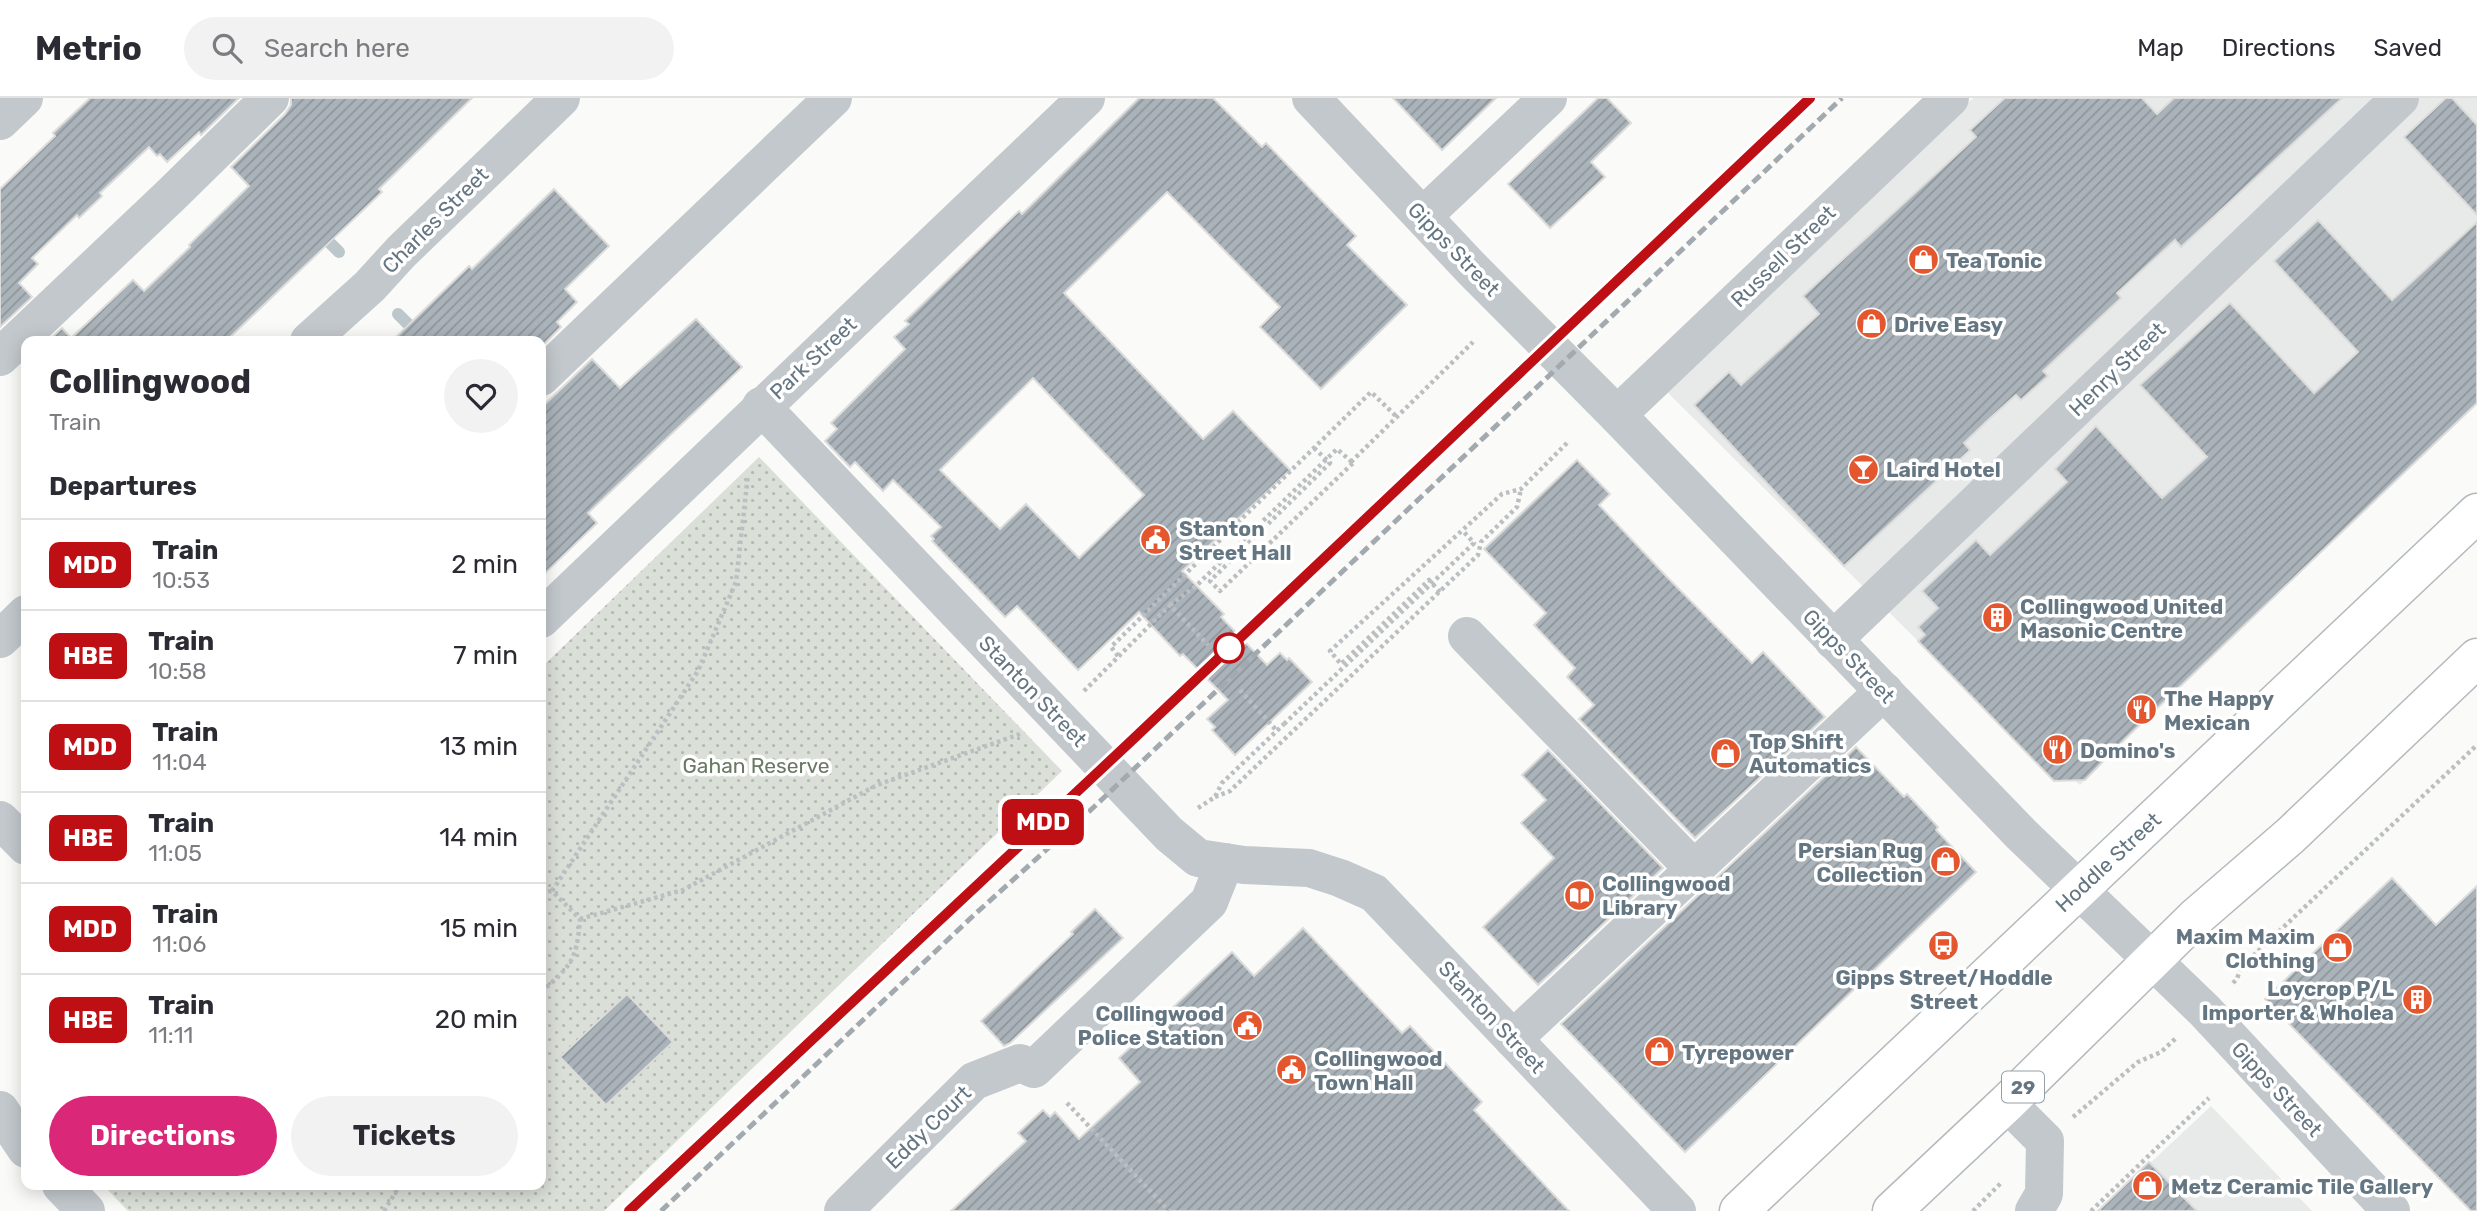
<!DOCTYPE html>
<html lang="en">
<head>
<meta charset="utf-8">
<style>
  :root { --surface:#fff; --page:#f2f2f3; --text:#2b2b33; --muted:#7c7c81; --line:#e1e1e2; --accent:#db2777 }
  body { margin:0; font-family:Rubik,sans-serif; background:var(--page); color:var(--text); height:100vh; display:flex; flex-direction:column; font-size:26px; white-space:nowrap }
  * { box-sizing:border-box; margin:0 }
  p { font-size:23px; color:var(--muted) }
  .icon { flex:none; width:38px; height:38px; fill:none; stroke:currentColor; stroke-width:2; stroke-linecap:round; stroke-linejoin:round }
  .map { position:relative; flex:1; overflow:hidden }
  .sheet { position:absolute; left:21px; top:238px; width:525px; height:854px; display:flex; flex-direction:column; background:var(--surface); border-radius:14px; box-shadow:0 4px 18px #0003 }
  .sheet>* { flex:none }
  .badge { padding:0 14px; border-radius:10px; font-size:24px; line-height:46px }
  .map>.badge { position:absolute; translate:-50% -50%; box-shadow:0 0 0 4px #fff }
  h2 { padding:0 28px; font-size:26px; line-height:63px }
  .round { display:grid; place-items:center; flex:none; width:74px; height:74px; border-radius:37px; background:var(--page) }
  .head { display:flex; align-items:center; justify-content:space-between; height:119px; padding:0 28px }
  h1 { font-size:33px; font-weight:700; line-height:52px }
  .action { display:flex; gap:14px; margin-top:auto; padding:14px 28px }
  .action a { flex:1; height:80px; border-radius:42px; background:var(--accent); color:#fff; font-size:28px; font-weight:700; line-height:80px; text-align:center }
  .action a+a { background:var(--page); color:var(--text) }
  ul { padding:0; list-style:none }
  li { display:flex; align-items:center; gap:21px; height:91px; padding:0 28px; border-top:2px solid var(--line) }
  li div { flex:1 }
  li b { display:block; font-size:26px }
  li em { font-style:normal }
  li .badge { min-width:77px; font-weight:700; text-align:center }
  header { display:flex; align-items:center; gap:42px; box-sizing:border-box; height:98px; padding:0 35px; background:var(--surface); border-bottom:2px solid var(--line) }
  header strong { font-size:33px }
  nav { display:flex; gap:38px; margin-inline-start:auto; font-size:24px }
  .search { width:490px; height:63px; background:var(--page); display:flex; align-items:center; gap:18px; box-sizing:border-box; padding:0 24px; border-radius:38px; color:var(--muted); font-size:26px }
  .map>svg:first-child { display:block }
</style>
</head>
<body>
<header>
<strong>Metrio</strong>
<div class="search"><svg class="icon" aria-label="search" viewBox="0 0 24 24"><circle cx="10" cy="10" r="6"/><path d="M15 15l6 6"/></svg>Search here</div>
<nav><a>Map</a><a>Directions</a><a>Saved</a></nav>
</header>
<div class="map">
<svg width="2477" height="1113" viewBox="0 0 2477 1113">
  <defs>
    <pattern id="park-dots" width="8" height="8" patternUnits="userSpaceOnUse" patternTransform="scale(1.75)"><rect width="8" height="8" fill="#dadfd7"/><path d="M2 2h.1M6 6h.1" fill="none" stroke="#b4b9b4" stroke-width="1.8" stroke-linecap="round"/></pattern>
    <pattern id="building-hatch" width="6" height="6" patternUnits="userSpaceOnUse" patternTransform="scale(1.75)"><rect width="6" height="6" fill="#aab3b9"/><path d="M-1 1l2-2M0 6l6-6M5 7l2-2" fill="none" stroke="#8e969c"/></pattern>
  </defs>
  <rect width="100%" height="100%" fill="#fafaf8"/>
  <!-- built -->
  <g fill="#e8e9e9">
    <path d="M1973,0h504v305l-352,336 -45,46 -5,-4h-21l-136,-140 -253,-251z"/>
    <path d="M2211,1008l101,105h-213z"/>
  </g>
  <!-- park -->
  <path fill="url(#park-dots)" d="M759,359l303,314 -458,440h-476l-25,-26h438v-517z"/>
  <g fill="none" stroke-linecap="round" stroke-linejoin="round">
    <!-- stream -->
    <g stroke="#bbc7cb" stroke-width="12">
      <path d="M317,132l22,22"/>
      <path d="M398,216l27,27"/>
    </g>
  </g>
  <!-- building -->
  <g fill="url(#building-hatch)" stroke="#dcdcda" stroke-width="2" fill-rule="evenodd">
    <path d="M90,0h149l-38,37 -2,-3 -32,30 -7,-8 -3,2 -8,-9 -49,46 2,3 -23,22 -2,-3 -45,43 6,6 -19,19 13,14 -32,30v-138l55,-53 -2,-3z"/>
    <path d="M291,0h181l-93,91 3,3 -156,149h-178l14,-13 9,10 62,-58 11,11 46,-44 -1,-2 60,-59 -18,-19 54,-53 6,-9z"/>
    <path d="M1139,0h74l49,49 4,-4 90,93 -9,9 60,60 -86,84 -61,-62 20,-20 -113,-115 -103,101 139,146 30,-28 57,59 -108,101 42,43 -3,3 46,48 13,-12 7,7 2,-2 23,24 -77,73 -23,-25 3,-3 -8,-8 21,-19 -45,-46 -3,2 -41,-44 -61,58 -61,-64 -12,11 -73,-76 2,-2 -3,-3 10,-9 -48,-47 -10,11 -28,-29 -5,5 -25,-26 12,-12 -6,-6 74,-74 -11,-12 15,-13 -4,-3 114,-110 3,3zM1033,280l111,117 -65,63 -53,-54 -26,25 -60,-59z"/>
    <path d="M1393,0h103l-54,52z"/>
    <path d="M1598,0h9l24,25 -40,39 14,15 -55,51 -42,-44z"/>
    <path d="M2005,0h137l15,16 17,-16h168l-161,149 -6,-7 -58,53 4,5 -78,73 5,5 -27,24 -5,-5 -28,25 -24,23 6,7 -126,116 -150,-161 35,-33 12,13 78,-71 -16,-18 173,-159 -6,-7z"/>
    <path d="M2446,0h6l25,27v90l-73,-78z"/>
    <path d="M554,91l55,57 -44,43 12,13 -20,20 4,5 -20,20v-6h-149l77,-75 3,3z"/>
    <path d="M2318,122l74,80 85,-78v181l-352,336 -40,41 -31,1 -136,-140 7,-6 -7,-8 20,-19 -16,-17 54,-51 14,15 77,-73 -12,-13 41,-43 66,72 45,-41 -67,-72 90,-82 84,90 44,-41 -84,-91z"/>
    <path d="M696,221l46,48 -154,146 9,10 -56,54v-169l51,-49 28,29z"/>
    <path d="M1577,362l33,34 -11,11 67,71 86,87 11,-11 62,65 -130,121 -116,-119 15,-14 -27,-28 8,-9 -41,-43 12,-12 -62,-64z"/>
    <path d="M1856,649l48,50 3,-3 31,33 -2,3 40,42 -291,280 -124,-128z"/>
    <path d="M1548,652l115,118 -125,117 -55,-58 71,-69 -33,-35 25,-23 -24,-25z"/>
    <path d="M2392,780l44,47 41,-39v325h-6l-206,-212z"/>
    <path d="M1095,811l28,29 -113,105 -6,3 -23,-25 92,-87 -2,-2z"/>
    <path d="M1303,830l99,105 8,-7 72,76 -8,8 95,101h-618l75,-70 -8,-8 25,-23 7,7 5,-5 24,27 61,-57 -21,-24 113,-106 22,24z"/>
    <path d="M627,896l46,48 -67,63 -46,-48z"/>
    <path d="M2149,1064l48,49h-99z"/>
  </g>
  <g fill="none" stroke-linecap="round" stroke-linejoin="round">
    <defs>
      <g id="highway">
        <path d="M1739,1113l738,-698"/>
        <path d="M1892,1113l115,-108 188,-185 95,-82 187,-178"/>
      </g>
    </defs>
    <!-- highway casing -->
    <use href="#highway" stroke="#b4b9bd" stroke-width="41"/>
    <!-- path -->
    <g stroke="#bbbfc2" stroke-width="4.5" stroke-dasharray="3.5 3.5" stroke-linecap="butt">
      <path d="M1314,350l16,15 -120,118 10,10 133,-128"/>
      <path d="M1351,364l122,-120"/>
      <path d="M1440,494l-11,-12 -88,84 -11,-13 172,-157 19,-5 48,-48"/>
      <path d="M1118,558l-7,-9 260,-255 26,25"/>
      <path d="M1240,592l37,41"/>
      <path d="M1084,593l86,-86 38,40"/>
      <path d="M1215,699l15,-6 248,-236 3,-13 36,-35 4,-18"/>
      <path d="M1198,710l17,-11 7,-14 62,-59"/>
      <path d="M552,793l146,-220 38,-89 12,-107"/>
      <path d="M541,794l11,-1"/>
      <path d="M580,821l103,-29 194,-105 143,-51"/>
      <path d="M2233,885l4,-4 4,-12 236,-222"/>
      <path d="M541,894c30,-26 36,-32 39,-73l-28,-28"/>
      <path d="M1067,1005l102,108"/>
      <path d="M2073,1019l65,-55 23,-10 15,-14"/>
      <path d="M384,1113l16,-26"/>
      <path d="M1973,1113l29,-29"/>
      <path d="M2091,1113l118,-113"/>
    </g>
    <!-- minor -->
    <g stroke="#c3c8cc" stroke-width="38">
      <path d="M1311,0l160,170 146,147 404,419 184,177 186,200"/>
      <path d="M0,23l24,-23"/>
      <path d="M1423,118l125,-118"/>
      <path d="M309,243l61,-55 31,-34 160,-154"/>
      <path d="M0,259l170,-161 100,-98"/>
      <path d="M541,279l292,-279"/>
      <path d="M761,308l408,428 29,24 46,7 65,3 31,10 34,15 303,318"/>
      <path d="M1617,317l333,-317"/>
      <path d="M541,521l545,-521"/>
      <path d="M1467,538l227,233"/>
      <path d="M0,541l26,-25"/>
      <path d="M1833,542l567,-542"/>
      <path d="M0,722l26,26"/>
      <path d="M1513,941l371,-348"/>
      <path d="M2007,1005l38,38 -1,53 -10,17"/>
      <path d="M0,1012l26,39"/>
      <path d="M61,1087l25,26"/>
      <path d="M843,1113l131,-130 46,-18 14,6 175,-167 16,-40"/>
    </g>
    <!-- highway -->
    <use href="#highway" stroke="#fff" stroke-width="38"/>
    <!-- rail -->
    <g stroke="#a2aab0" stroke-width="5" stroke-dasharray="10 5" stroke-linecap="butt">
      <path d="M629,1113l499,-467 682,-646"/>
      <path d="M661,1113l313,-296 121,-109 747,-708"/>
    </g>
    <!-- path-bridge -->
    <g stroke="#bbbfc2" stroke-width="4.5" stroke-dasharray="3.5 3.5" stroke-linecap="butt">
      <path d="M1170,507l27,-20 140,-136 16,14"/>
      <path d="M1284,626l190,-181 -11,-12"/>
    </g>
  </g>
  <g fill="none" stroke-linecap="round" stroke-linejoin="round">
    <defs>
      <path id="line" d="M629,1113l499,-467 682,-646"/>
    </defs>
    <!-- line casing -->
    <use href="#line" stroke="#fff" stroke-width="16"/>
    <!-- line -->
    <use href="#line" stroke="#be1014" stroke-width="10"/>
  </g>
  <!-- icons -->
  <defs>
    <symbol id="shop-disc" viewBox="-11 -11 22 22"><circle r="9.5" fill="#e4572e" stroke="#fff"/><path d="M-5-2.5h2.3a2.7 3.5 0 0 1 5.4 0H5L5.5 6h-11ZM-1.5-2.5h3a1.5 2.3 0 0 0-3 0Z" fill="#fff"/></symbol>
    <symbol id="bar-disc" viewBox="-11 -11 22 22"><circle r="9.5" fill="#e4572e" stroke="#fff"/><path d="M-6-5H6L.8 .8V4.5H3.5V6h-7V4.5H-.8V.8Z" fill="#fff"/></symbol>
    <symbol id="civic-disc" viewBox="-11 -11 22 22"><circle r="9.5" fill="#e4572e" stroke="#fff"/><path d="M-.6-6.5H3V-4.5H.6V-3L4-1V1h2V6H-6V1h2V-1L-.6-3ZM-1.2 2.5V6h2.4V2.5Z" fill="#fff"/></symbol>
    <symbol id="building-disc" viewBox="-11 -11 22 22"><circle r="9.5" fill="#e4572e" stroke="#fff"/><path d="M-4-6H4V6H1V3H-1V6H-4ZM-2.5-4.3h1.7v1.8h-1.7ZM.8-4.3h1.7v1.8H.8ZM-2.5-1h1.7V.8h-1.7ZM.8-1h1.7V.8H.8Z" fill="#fff"/></symbol>
    <symbol id="restaurant-disc" viewBox="-11 -11 22 22"><circle r="9.5" fill="#e4572e" stroke="#fff"/><path d="M-5-6h1v4h1v-4h1v4h1v-4h1v5L-1.5 .5V6h-2V.5L-5-1ZM5-6V6H3V1.5H1.5Q1.5-4 5-6Z" fill="#fff"/></symbol>
    <symbol id="library-disc" viewBox="-11 -11 22 22"><circle r="9.5" fill="#e4572e" stroke="#fff"/><path d="M-6-4Q-3-5.5-.7-3.5V5Q-3 3-6 4ZM6-4Q3-5.5 .7-3.5V5Q3 3 6 4Z" fill="#fff"/></symbol>
    <symbol id="bus-disc" viewBox="-11 -11 22 22"><circle r="9.5" fill="#e4572e" stroke="#fff"/><path d="M-5-6H5V4H4V6H2V4H-2V6H-4V4H-5ZM-3.5-4V0h7V-4ZM-3.5 1.2v1.5H-2V1.2ZM2 1.2v1.5H3.5V1.2Z" fill="#fff"/></symbol>
  </defs>
  <g fill-rule="evenodd">
    <use href="#shop-disc" x="1906" y="144" width="35" height="35"/>
    <use href="#shop-disc" x="1854" y="208" width="35" height="35"/>
    <use href="#bar-disc" x="1846" y="354" width="35" height="35"/>
    <use href="#civic-disc" x="1138" y="424" width="35" height="35"/>
    <use href="#building-disc" x="1980" y="502" width="35" height="35"/>
    <use href="#restaurant-disc" x="2124" y="594" width="35" height="35"/>
    <use href="#restaurant-disc" x="2040" y="634" width="35" height="35"/>
    <use href="#shop-disc" x="1708" y="638" width="35" height="35"/>
    <use href="#shop-disc" x="1928" y="746" width="35" height="35"/>
    <use href="#library-disc" x="1562" y="780" width="35" height="35"/>
    <use href="#bus-disc" x="1926" y="830" width="35" height="35"/>
    <use href="#shop-disc" x="2320" y="832" width="35" height="35"/>
    <use href="#building-disc" x="2400" y="884" width="35" height="35"/>
    <use href="#civic-disc" x="1230" y="910" width="35" height="35"/>
    <use href="#shop-disc" x="1642" y="936" width="35" height="35"/>
    <use href="#civic-disc" x="1274" y="954" width="35" height="35"/>
    <use href="#shop-disc" x="2130" y="1070" width="35" height="35"/>
  </g>
  <!-- markers -->
  <circle fill="#fff" stroke="#be1014" stroke-width="3.5" cx="1229" cy="550" r="14"/>
  <g text-anchor="middle" dominant-baseline="central" stroke-width="7" stroke-linejoin="round" paint-order="stroke">
    <!-- shield labels -->
    <rect fill="#fff" stroke="#939fa8" stroke-width="2" x="2002" y="973.5" width="42" height="31" rx="5"/>
    <g font-size="19" font-weight="bold" fill="#657683">
      <text x="2023" y="989">29</text>
    </g>
    <!-- street labels -->
    <g font-size="21" fill="#657683" stroke="#fff">
      <text transform="translate(435 122) rotate(-45)">Charles Street</text>
      <text transform="translate(1454 151) rotate(46)">Gipps Street</text>
      <text transform="translate(1783 158) rotate(-44)">Russell Street</text>
      <text transform="translate(813 260) rotate(-43)">Park Street</text>
      <text transform="translate(2117 271) rotate(-44)">Henry Street</text>
      <text transform="translate(1849 558) rotate(46)">Gipps Street</text>
      <text transform="translate(1033 593) rotate(46)">Stanton Street</text>
      <text transform="translate(2108 764) rotate(-43)">Hoddle Street</text>
      <text transform="translate(1492 919) rotate(47)">Stanton Street</text>
      <text transform="translate(2277 991) rotate(47)">Gipps Street</text>
      <text transform="translate(928 1029) rotate(-44)">Eddy Court</text>
    </g>
    <!-- poi labels -->
    <g font-size="21" font-weight="bold" fill="#657683" stroke="#fff" text-anchor="start">
      <text x="1946" y="162">Tea Tonic</text>
      <text x="1894" y="226">Drive Easy</text>
      <text x="1886" y="371">Laird Hotel</text>
      <text x="1179" y="430">Stanton<tspan x="1179" dy="24">Street Hall</tspan></text>
      <text x="2020" y="508">Collingwood United<tspan x="2020" dy="24">Masonic Centre</tspan></text>
      <text x="2164" y="600">The Happy<tspan x="2164" dy="24">Mexican</tspan></text>
      <text x="1749" y="643">Top Shift<tspan x="1749" dy="24">Automatics</tspan></text>
      <text x="2080" y="652">Domino's</text>
      <text x="1923" y="752" text-anchor="end">Persian Rug<tspan x="1923" dy="24">Collection</tspan></text>
      <text x="1602" y="785">Collingwood<tspan x="1602" dy="24">Library</tspan></text>
      <text x="2315" y="838" text-anchor="end">Maxim Maxim<tspan x="2315" dy="24">Clothing</tspan></text>
      <text x="1944" y="879" text-anchor="middle">Gipps Street/Hoddle<tspan x="1944" dy="24">Street</tspan></text>
      <text x="2394" y="890" text-anchor="end">Loycrop P/L<tspan x="2394" dy="24">Importer &amp; Wholea</tspan></text>
      <text x="1224" y="915" text-anchor="end">Collingwood<tspan x="1224" dy="24">Police Station</tspan></text>
      <text x="1682" y="954">Tyrepower</text>
      <text x="1314" y="960">Collingwood<tspan x="1314" dy="24">Town Hall</tspan></text>
      <text x="2171" y="1088">Metz Ceramic Tile Gallery</text>
    </g>
    <!-- park labels -->
    <g font-size="21" fill="#687a64" stroke="#fff">
      <text x="756" y="667">Gahan Reserve</text>
    </g>
  </g>
</svg>
<b class="badge" style="left:1043px;top:724px;background:#be1014;color:#fff">MDD</b>
<section class="sheet">
<div class="head"><div><h1>Collingwood</h1><p>Train</p></div><a class="round"><svg class="icon" aria-label="heart" viewBox="0 0 24 24"><path d="M12 20l-8-8c-3-5 5-10 8-4 3-6 11-1 8 4z"/></svg></a></div>
<h2>Departures</h2>
<ul>
<li><span class="badge" style="background:#be1014;color:#fff">MDD</span><div><b>Train</b><p>10:53</p></div><em>2 min</em></li>
<li><span class="badge" style="background:#be1014;color:#fff">HBE</span><div><b>Train</b><p>10:58</p></div><em>7 min</em></li>
<li><span class="badge" style="background:#be1014;color:#fff">MDD</span><div><b>Train</b><p>11:04</p></div><em>13 min</em></li>
<li><span class="badge" style="background:#be1014;color:#fff">HBE</span><div><b>Train</b><p>11:05</p></div><em>14 min</em></li>
<li><span class="badge" style="background:#be1014;color:#fff">MDD</span><div><b>Train</b><p>11:06</p></div><em>15 min</em></li>
<li><span class="badge" style="background:#be1014;color:#fff">HBE</span><div><b>Train</b><p>11:11</p></div><em>20 min</em></li>
</ul>
<div class="action"><a>Directions</a><a>Tickets</a></div>
</section>
</div>
</body>
</html>
